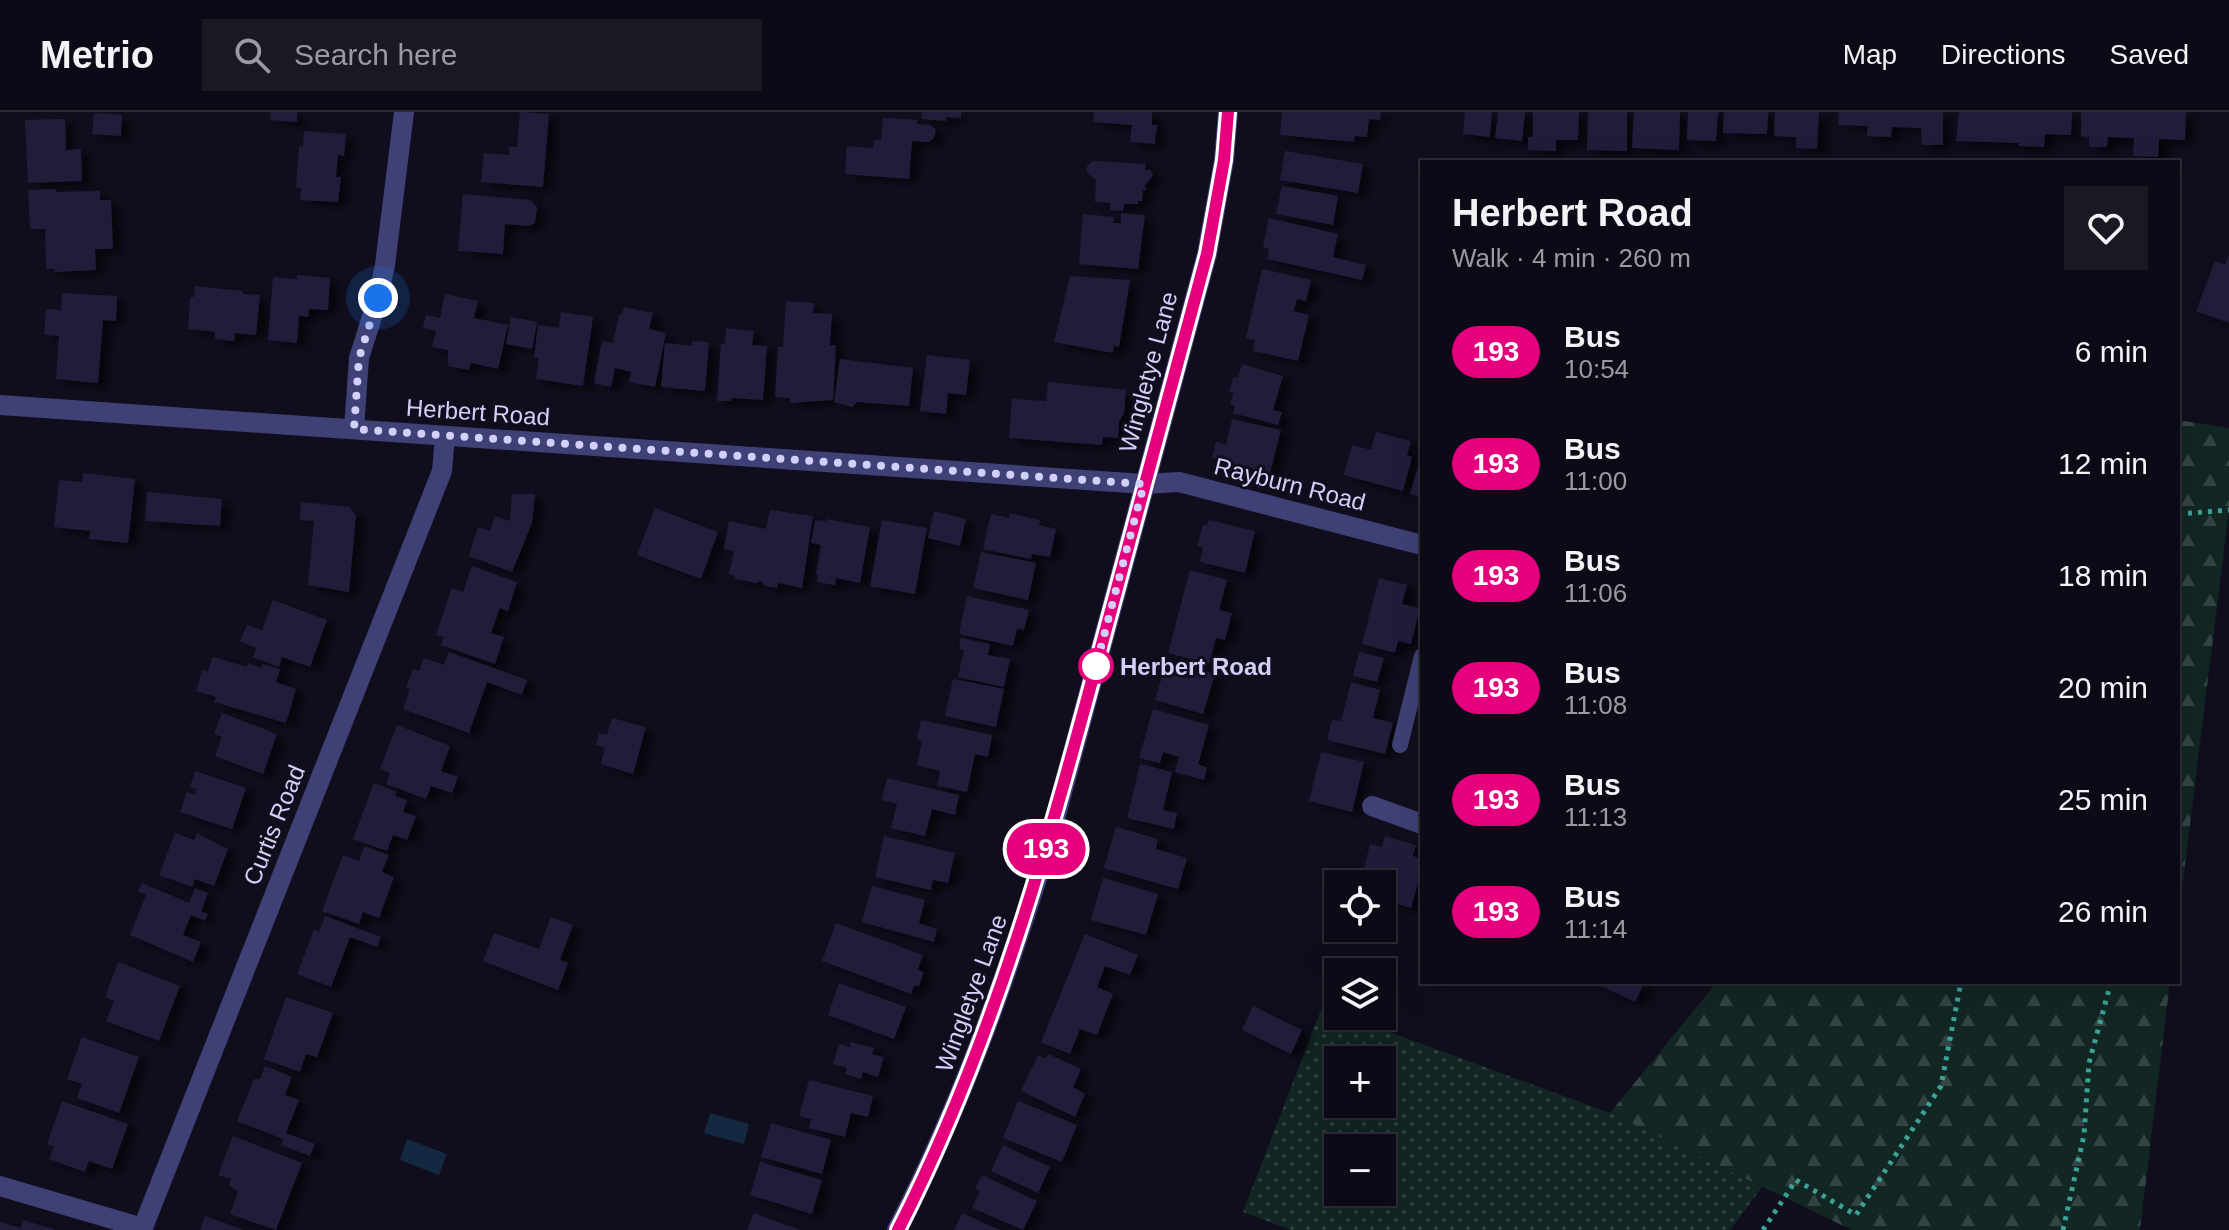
<!DOCTYPE html>
<html lang="en">
<head>
<meta charset="utf-8">
<style>
  :root { --surface:#0c0a16; --page:#1a1823; --text:#f1f3f6; --muted:#9a9aa1; --line:#2c2b35 }
  body { margin:0; font-family:Arial,sans-serif; background:var(--page); color:var(--text); height:100vh; display:flex; flex-direction:column; font-size:30px; white-space:nowrap }
  * { box-sizing:border-box; margin:0 }
  p { font-size:26px; color:var(--muted) }
  .icon { flex:none; width:44px; height:44px; fill:none; stroke:currentColor; stroke-width:2; stroke-linecap:round; stroke-linejoin:round }
  .map { position:relative; flex:1; overflow:hidden }
  .panel { position:absolute; left:1420px; top:48px; width:760px; height:824px; display:flex; flex-direction:column; background:var(--surface); border-radius:0px; box-shadow:0 8px 32px #0002,0 0 0 2px var(--line) }
  .panel>* { flex:none }
  .badge { padding:0 16px; border-radius:26px; font-size:28px; line-height:52px }
  .controls { position:absolute; left:1324px; top:758px; display:grid; gap:16px }
  .controls a { display:grid; place-items:center; width:72px; height:72px; border-radius:0px; background:var(--surface); box-shadow:0 8px 32px #0002,0 0 0 2px var(--line); font-size:40px }
  .you { position:absolute; width:40px; height:40px; margin:-20px; border:6px solid #fff; border-radius:50%; background:#1a73e8; box-shadow:0 0 0 12px #1a73e833 }
  .map>.badge { position:absolute; translate:-50% -50%; box-shadow:0 0 0 4px #fff }
  .round { display:grid; place-items:center; flex:none; width:84px; height:84px; border-radius:0px; background:var(--page) }
  .head { display:flex; align-items:center; justify-content:space-between; height:136px; padding:0 32px }
  h1 { font-size:38px; font-weight:800; line-height:60px }
  ul { padding:0; list-style:none }
  li { display:flex; align-items:center; gap:24px; height:112px; padding:0 32px }
  li div { flex:1 }
  li b { display:block; font-size:30px }
  li em { font-style:normal }
  li .badge { min-width:88px; font-weight:700; text-align:center }
  header { display:flex; align-items:center; gap:48px; box-sizing:border-box; height:112px; padding:0 40px; background:var(--surface); border-bottom:2px solid var(--line) }
  header strong { font-size:38px }
  nav { display:flex; gap:44px; margin-inline-start:auto; font-size:28px }
  .search { width:560px; height:72px; background:var(--page); display:flex; align-items:center; gap:20px; box-sizing:border-box; padding:0 28px; border-radius:0px; color:var(--muted); font-size:30px }
  .map>svg:first-child { display:block }
</style>
</head>
<body>
<header>
<strong>Metrio</strong>
<div class="search"><svg class="icon" aria-label="search" viewBox="0 0 24 24"><circle cx="10" cy="10" r="6"/><path d="M15 15l6 6"/></svg>Search here</div>
<nav><a>Map</a><a>Directions</a><a>Saved</a></nav>
</header>
<div class="map">
<svg width="2229" height="1118" viewBox="0 0 2229 1118">
  <defs>
    <pattern id="green-dots" width="8" height="8" patternUnits="userSpaceOnUse" patternTransform="scale(2)"><rect width="8" height="8" fill="#122624"/><path d="M2 2h.1M6 6h.1" fill="none" stroke="#344445" stroke-width="1.8" stroke-linecap="round"/></pattern>
    <pattern id="forest-firs" width="22" height="20" patternUnits="userSpaceOnUse" patternTransform="scale(2)"><rect width="22" height="20" fill="#122624"/><path d="M5 1l3.5 6h-7zM16 11l3.5 6h-7z" fill="#344445"/></pattern>
    <filter id="shadow"><feDropShadow dx="9" dy="5" stdDeviation="4" flood-color="#0009"/></filter>
  </defs>
  <rect width="100%" height="100%" fill="#100e1d"/>
  <!-- green -->
  <path fill="url(#green-dots)" fill-rule="evenodd" d="M1322,895l16,6v3h8l264,97 152,74 -32,43h-439l-48,-18zM1338,948h44v44h-44zM1338,1036h44v44h-44z"/>
  <!-- forest -->
  <g fill="url(#forest-firs)">
    <path d="M2178,308l51,8v81l-51,412z"/>
    <path d="M1717,870h453l-30,248h-288l-242,-117z"/>
  </g>
  <!-- water -->
  <g fill="#142841">
    <path d="M710,1001l39,11 -5,20 -40,-11z"/>
    <path d="M407,1027l40,15 -8,21 -39,-15z"/>
  </g>
  <!-- building -->
  <g fill="#211d3b" filter="url(#shadow)">
    <path d="M271,0h26v10l-27,-2z"/>
    <path d="M520,0l29,2 -6,73 -62,-5 3,-29 25,2v-8h8z"/>
    <path d="M922,0h39v6l-15,-1v4l-24,-2z"/>
    <path d="M1094,0h58v13h5l-2,19 -25,-2 2,-17 -39,-3z"/>
    <path d="M1282,0h99l-1,8 -11,-1 -2,18 -12,-1 -1,6 -74,-7z"/>
    <path d="M1465,0h27l-2,25 -27,-3z"/>
    <path d="M1498,0h27l-3,29 -27,-3z"/>
    <path d="M1533,0h46l-1,28h-22v11l-28,-1v-13h5z"/>
    <path d="M1588,0h39v39l-40,-1z"/>
    <path d="M1634,0h46l-1,38 -47,-2z"/>
    <path d="M1688,0h30l-2,29 -29,-1z"/>
    <path d="M1724,0h44l-1,22 -44,-1z"/>
    <path d="M1775,0h44l-2,37 -21,-1v-11l-22,-1z"/>
    <path d="M1839,0h104v33h-21l-1,-17 -29,-1 -1,10 -24,-1 1,-10 -30,-1z"/>
    <path d="M1959,0h113l-1,23 -26,-1 -1,13 -26,-1 1,-3 -63,-2z"/>
    <path d="M2081,0h105l-1,28 -26,-1 -1,18 -25,-1 1,-18 -26,-1 -1,10h-18v-10l-8,-1z"/>
    <path d="M94,1l28,2 -1,21 -29,-2z"/>
    <path d="M883,6l34,2v4l14,1 5,5 -2,8 -5,4 -17,-1 -3,38 -64,-5 2,-28 26,2 1,-8h7z"/>
    <path d="M65,7l1,31 15,-1 1,32 -54,2 -3,-63z"/>
    <path d="M304,19l42,3 -2,22 -6,-1 -2,22h5l-3,25 -38,-2 1,-12h-5l3,-41h4z"/>
    <path d="M1285,39l78,13 -5,29 -78,-13z"/>
    <path d="M1093,49l53,3 -1,6h6l2,6 -8,9 1,6 -3,-1 -1,11h-4v3h-14l-1,7 -13,-1v-7l-15,-1 1,-22 -9,-7v-7z"/>
    <path d="M1282,74l56,10 -5,29 -57,-11z"/>
    <path d="M56,77v3l44,-1v9h11l2,49h-18l1,21 -41,2v-3h-9l-1,-40h-15l-2,-39z"/>
    <path d="M463,82l67,6 7,7 -2,16 -6,3 -24,-2 -2,30 -45,-3z"/>
    <path d="M1121,101l24,2 -7,54 -59,-5 4,-50 31,3 -1,6h8z"/>
    <path d="M1269,106l69,16 -5,23 33,8 -4,15 -95,-21 2,-10 -6,-2z"/>
    <path d="M2229,143v68l-33,-12 19,-50 10,4z"/>
    <path d="M1262,157l49,11 -5,21 -9,-2 -3,12 15,4 -11,46 -45,-10 2,-11 -9,-2z"/>
    <path d="M297,163l33,3 -2,32 -19,-1 -1,8 -9,-1 -2,27 -29,-3 5,-63 24,2z"/>
    <path d="M1070,164l60,4 -11,67 -5,-1 -1,7 -59,-11z"/>
    <path d="M195,174l48,5v3l17,1 -4,40 -21,-2 -1,8 -19,-2v-7l-27,-3 2,-32h4z"/>
    <path d="M62,181l55,3 -1,25 -13,-1 -5,63 -42,-4 3,-43 -15,-1 2,-26 15,1z"/>
    <path d="M445,182l33,7 -4,17 34,7 -10,44 -27,-6 -2,7 -21,-4v-16l-16,-3 4,-16 -13,-3 3,-13 14,3z"/>
    <path d="M786,189l28,2 -1,10 19,1 -2,31h6l-3,55 -43,3v-5l-15,-1 3,-50h5z"/>
    <path d="M624,195l29,6 -4,16 17,4 -11,54 -26,-5 2,-10 -16,-4 -4,19 -17,-4 8,-42 11,2 6,-28h3z"/>
    <path d="M561,200l32,5 -10,69 -47,-7 3,-21 -5,-1 4,-32 21,3z"/>
    <path d="M511,205l26,5 -5,27 -26,-5z"/>
    <path d="M726,216l28,3 -2,14 15,1 -4,54 -31,-2 -1,3h-14l4,-57h4z"/>
    <path d="M692,229l17,1 -4,49 -44,-4 4,-44 27,3z"/>
    <path d="M927,243l43,5 -4,35 -18,-2 -2,21 -26,-3z"/>
    <path d="M840,247l73,9 -4,38 -52,-4 -5,5 -18,-5z"/>
    <path d="M1242,252l41,12 -10,34 9,2 -4,13 -45,-12 2,-7 -5,-2 4,-11 -5,-1 4,-15 5,1z"/>
    <path d="M1048,270l78,8 -2,23 -5,9 -1,16 -15,-1 -1,8 -93,-7 3,-39 34,2z"/>
    <path d="M1232,307l49,11 -11,43 -58,-15 4,-16 10,3z"/>
    <path d="M1376,320l35,9 -4,14 5,2 -9,34 -59,-16 8,-30 19,5z"/>
    <path d="M1422,341v44l-12,-3z"/>
    <path d="M83,361l52,6 -7,64 -39,-4 1,-8 -36,-4 5,-47 23,2z"/>
    <path d="M147,380l75,7 -2,27 -75,-5z"/>
    <path d="M512,382h23l-3,29 -20,49 -43,-16 9,-29 12,4 5,-15 15,5z"/>
    <path d="M301,390l48,5 7,8 -7,77 -41,-7 6,-64 -14,-1z"/>
    <path d="M655,396l63,24 -17,47 -64,-24z"/>
    <path d="M770,398l43,6 -11,72 -24,-5 -1,5 -12,-2 -4,-5 -5,2 -21,-4v-3l-6,-2 5,-23 -10,-2 5,-28 37,8z"/>
    <path d="M934,399l32,8 -6,27 -32,-8z"/>
    <path d="M1009,401l31,7 -1,5 17,4 -6,28 -18,-3 -1,5 -48,-10 8,-35 18,4z"/>
    <path d="M826,407l44,8 -10,56 -24,-5 -1,7 -18,-3 1,-7 -2,-1 5,-29 -10,-2 4,-23 11,1z"/>
    <path d="M882,408l45,8 -12,66 -45,-8z"/>
    <path d="M1209,408l46,11 -10,42 -45,-11 3,-14 -6,-2 6,-21h4z"/>
    <path d="M981,440l55,11 -8,37 -55,-12z"/>
    <path d="M472,454l45,16 -9,29 -8,-3 -9,25 13,4 -9,27 -54,-19 3,-8 -8,-2 16,-47 11,4z"/>
    <path d="M1190,458l37,10 -8,30 13,3 -7,27 -9,-2 -7,26 -41,-11z"/>
    <path d="M1379,466l28,7 -5,19 18,4 -9,36 -13,-3 -3,12 -33,-9z"/>
    <path d="M967,484l62,14 -5,20 -7,-1 -4,17 -54,-12z"/>
    <path d="M273,488l54,20 -17,47 -28,-10 -3,10 -26,-10 3,-9 -16,-7 7,-16 15,5z"/>
    <path d="M961,526l29,6 -2,11 22,4 -6,28 -46,-10 6,-27 -5,-1z"/>
    <path d="M449,540l78,28 -5,15 -35,-13 -18,51 -66,-24 7,-20 -4,-1 7,-19 6,2 5,-13 20,7z"/>
    <path d="M1359,540l25,6 -7,24 -24,-6z"/>
    <path d="M213,545l34,10 1,-4 14,5v-4l18,5 -4,13 20,7 -10,34 -72,-21 2,-5 -20,-6 6,-21 6,1z"/>
    <path d="M1167,548l48,14 -12,40 -48,-14z"/>
    <path d="M953,567l51,10 -8,38 -51,-11z"/>
    <path d="M1351,570l29,8 -7,28 20,5 -8,31 -58,-14 5,-20 9,1z"/>
    <path d="M1153,597l56,16 -11,39 9,3 -3,13 -29,-8 4,-15 -16,-5 -3,11 -21,-5z"/>
    <path d="M222,601l55,21 -14,40 -48,-18 7,-19 -8,-3z"/>
    <path d="M612,606l34,9 -13,47 -32,-10 4,-16 -9,-3 3,-12 8,2z"/>
    <path d="M921,608l71,15 -4,22 -13,-3 -8,38 -30,-6 3,-15 -23,-6 5,-24 -5,-2z"/>
    <path d="M397,613l53,21 -9,25 17,6 -6,16 -21,-7 -5,13 -40,-15 4,-11 -10,-4z"/>
    <path d="M1321,640l43,10 -12,50 -43,-11z"/>
    <path d="M1140,652l32,8 -9,38 14,3 -3,16 -47,-11z"/>
    <path d="M195,659l51,17 -14,41 -52,-17 7,-20 8,3 1,-6 -6,-2z"/>
    <path d="M887,666l72,17 -4,20 -23,-6 -7,27 -34,-8 6,-24 -15,-4z"/>
    <path d="M374,671l23,9 -2,4 12,4 -4,12 13,4 -9,24 -14,-5 -6,16 -34,-12z"/>
    <path d="M1116,715l42,12 -2,10 31,9 -9,31 -74,-21z"/>
    <path d="M175,721l19,7 3,-7 31,16 -14,37 -19,-7 -3,8 -33,-12z"/>
    <path d="M884,724l71,17 -7,30 -15,-3 -2,10 -56,-13z"/>
    <path d="M1385,724l31,9 -3,11 9,3v10l-11,39 -29,-9v-15h-22l10,-40 12,3z"/>
    <path d="M364,734l25,9 -7,17 12,5 -15,41 -16,-6 -4,12 -37,-13 21,-56 16,6z"/>
    <path d="M1103,766l55,16 -12,41 -55,-15z"/>
    <path d="M142,771l47,20 6,-15 13,5 -7,18 7,3 -3,7 -14,-6 -8,20 18,7 -8,20 -63,-27 16,-40 -8,-4z"/>
    <path d="M872,774l53,14 -6,23 18,6 -3,13 -72,-20z"/>
    <path d="M325,804l56,21 -4,10 -27,-10 -19,50 -34,-13 17,-44 5,2z"/>
    <path d="M551,805l22,8 -13,35 8,3 -10,27 -75,-29 11,-28 45,16z"/>
    <path d="M836,811l87,32 -5,15 6,2 -5,14h-5l-3,8 -89,-33z"/>
    <path d="M1085,822l53,21 -8,20 -25,-9 -8,21 16,7 -16,41 -17,-6 -10,25 -29,-12z"/>
    <path d="M118,850l62,24 -21,55 -53,-20 8,-20 -9,-4z"/>
    <path d="M1592,870h53l-10,20z"/>
    <path d="M839,871l67,24 -12,32 -66,-24z"/>
    <path d="M286,885l47,16 -16,44 -11,-3 -6,18 -36,-13z"/>
    <path d="M1253,894l49,24 -11,24 -49,-24z"/>
    <path d="M82,925l57,20 -20,56 -42,-15 5,-14 -15,-5z"/>
    <path d="M851,930l23,6 -2,6 12,3 -6,20 -15,-5 -2,7 -16,-5 2,-6 -14,-4 6,-20 11,3z"/>
    <path d="M1048,942l33,15 -8,18 12,7 -10,23 -54,-26 17,-36 8,4z"/>
    <path d="M265,954l27,11 -7,18 14,5 -13,33 29,11 -5,12 -29,-11 2,-6 -46,-18 17,-42h6z"/>
    <path d="M809,968l64,16 -5,21 -17,-4 -6,24 -36,-9 2,-9 -12,-3z"/>
    <path d="M62,989l66,23 -16,45 -23,-8 -4,11 -36,-13 5,-13 -7,-2z"/>
    <path d="M1018,989l59,24 -15,37 -59,-24z"/>
    <path d="M771,1011l60,17 -9,34 -61,-17z"/>
    <path d="M233,1024l69,27 -26,67 -46,-16 8,-22 -9,-7 2,-6 -13,-4z"/>
    <path d="M1003,1033l47,22 -12,26 -47,-22z"/>
    <path d="M760,1050l62,18 -10,34 -62,-19z"/>
    <path d="M982,1063l55,26 -14,29 -51,-22 8,-17 -5,-2z"/>
    <path d="M754,1101l46,17h-53z"/>
    <path d="M962,1101l38,17h-46z"/>
    <path d="M205,1104l39,14h-44z"/>
    <path d="M23,1108l30,9v1h-53v-8l21,6z"/>
  </g>
  <g fill="none" stroke-linecap="round" stroke-linejoin="round">
    <!-- path -->
    <g stroke="#3ba295" stroke-width="5" stroke-dasharray="4 6" stroke-linecap="butt">
      <path d="M2178,402l51,-4"/>
      <path d="M1763,1118l33,-50 60,35 85,-129 20,-104"/>
      <path d="M2063,1118l21,-95 5,-72 22,-81"/>
    </g>
    <!-- service -->
    <path stroke="#3f4076" stroke-width="16" d="M1400,633l22,-89"/>
    <!-- minor -->
    <g stroke="#3f4076" stroke-width="20">
      <path d="M0,293l1144,79 35,-2 243,63"/>
      <path d="M354,317l5,-71 19,-60 7,-33 19,-153"/>
      <path d="M1372,694l50,18"/>
      <path d="M0,1074l143,42"/>
      <path d="M142,1118l300,-759 3,-35"/>
    </g>
    <!-- tertiary -->
    <path stroke="#3f4076" stroke-width="20" d="M897,1118c66,-128 113,-262 155,-400l155,-576 17,-94 4,-48"/>
  </g>
  <g fill="none" stroke-linecap="round" stroke-linejoin="round">
    <defs>
      <path id="line" d="M898,1118c98,-192 152,-393 208,-601 33,-125 67,-250 101,-375l17,-94 4,-48"/>
    </defs>
    <!-- line casing -->
    <use href="#line" stroke="#fff" stroke-width="18"/>
    <!-- line -->
    <use href="#line" stroke="#e6007e" stroke-width="12"/>
    <!-- walk -->
    <path stroke="#d2d0f9" stroke-width="8" stroke-dasharray="0 14.4" d="M378,186l-19,60 -5,71 790,55 -48,182"/>
  </g>
  <!-- markers -->
  <circle fill="#fff" stroke="#e6007e" stroke-width="4" cx="1096" cy="554" r="16"/>
  <g text-anchor="middle" dominant-baseline="central" stroke-width="6" stroke-linejoin="round" paint-order="stroke">
    <!-- street labels -->
    <g font-size="24" fill="#d2d0f9" stroke="#100e1d">
      <text transform="translate(1148 260) rotate(-75)">Wingletye Lane</text>
      <text transform="translate(478 300) rotate(4)">Herbert Road</text>
      <text transform="translate(1290 372) rotate(14)">Rayburn Road</text>
      <text transform="translate(274 713) rotate(-68)">Curtis Road</text>
      <text transform="translate(971 881) rotate(-70)">Wingletye Lane</text>
    </g>
    <!-- stop labels -->
    <g font-size="24" font-weight="bold" fill="#d2d0f9" stroke="#100e1d" text-anchor="start">
      <text x="1120" y="554">Herbert Road</text>
    </g>
  </g>
</svg>
<div class="controls">
<a><svg class="icon" aria-label="locate" viewBox="0 0 24 24"><circle cx="12" cy="12" r="6"/><path d="M12 2v4M12 18v4M2 12h4M18 12h4"/></svg></a>
<a><svg class="icon" aria-label="layers" viewBox="0 0 24 24"><path d="M12 4l9 5-9 5-9-5zM3 14l9 5 9-5"/></svg></a>
<a>+</a>
<a>−</a>
</div>
<div class="you" style="left:378px;top:186px"></div>
<b class="badge" style="left:1046px;top:737px;background:#e6007e;color:#fff">193</b>
<section class="panel">
<div class="head"><div><h1>Herbert Road</h1><p>Walk · 4 min · 260 m</p></div><a class="round"><svg class="icon" aria-label="heart" viewBox="0 0 24 24"><path d="M12 20l-8-8c-3-5 5-10 8-4 3-6 11-1 8 4z"/></svg></a></div>
<ul>
<li><span class="badge" style="background:#e6007e;color:#fff">193</span><div><b>Bus</b><p>10:54</p></div><em>6 min</em></li>
<li><span class="badge" style="background:#e6007e;color:#fff">193</span><div><b>Bus</b><p>11:00</p></div><em>12 min</em></li>
<li><span class="badge" style="background:#e6007e;color:#fff">193</span><div><b>Bus</b><p>11:06</p></div><em>18 min</em></li>
<li><span class="badge" style="background:#e6007e;color:#fff">193</span><div><b>Bus</b><p>11:08</p></div><em>20 min</em></li>
<li><span class="badge" style="background:#e6007e;color:#fff">193</span><div><b>Bus</b><p>11:13</p></div><em>25 min</em></li>
<li><span class="badge" style="background:#e6007e;color:#fff">193</span><div><b>Bus</b><p>11:14</p></div><em>26 min</em></li>
</ul>
</section>
</div>
</body>
</html>
